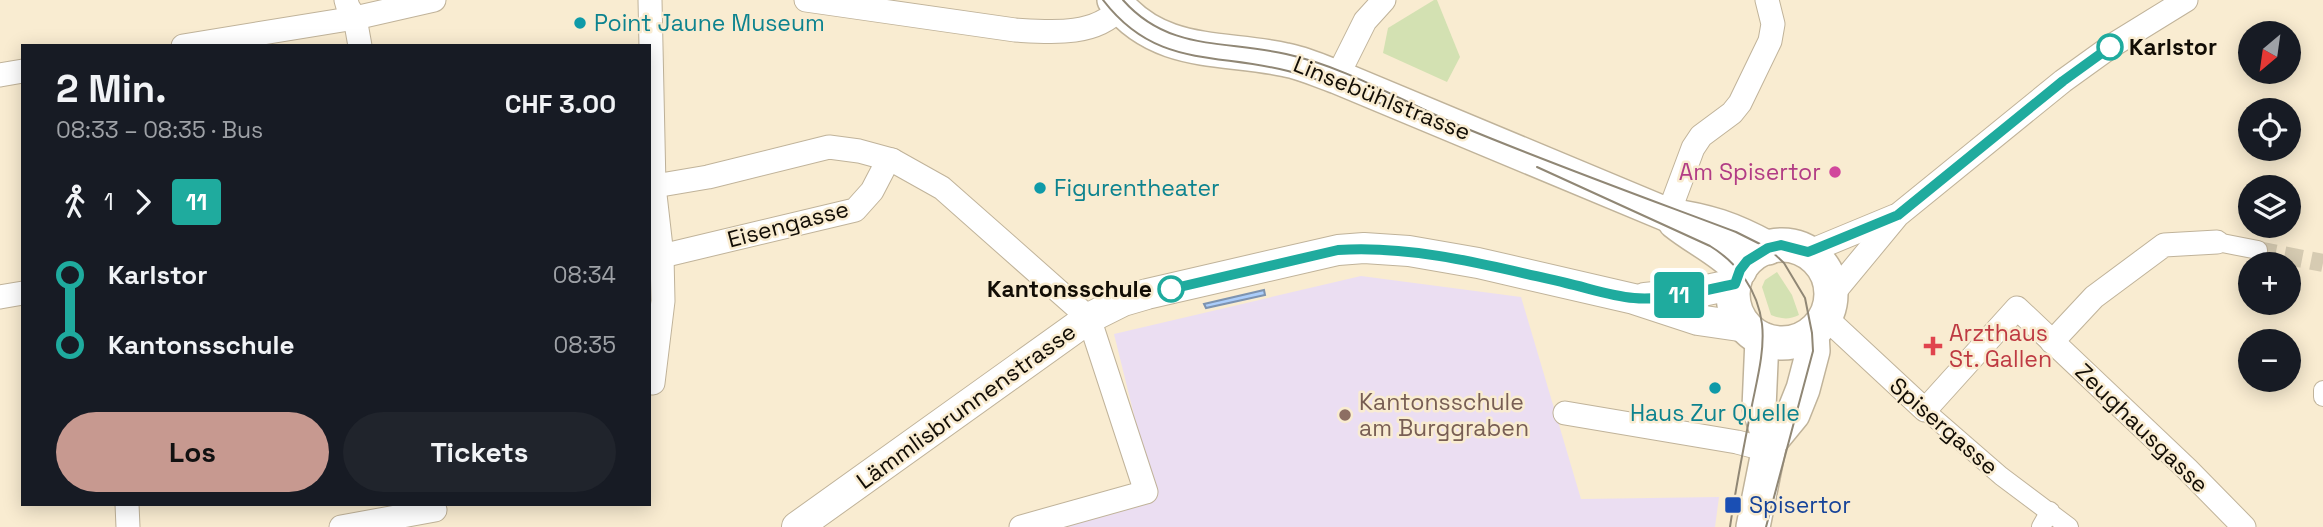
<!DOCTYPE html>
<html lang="de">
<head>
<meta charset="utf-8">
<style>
  :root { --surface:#171b24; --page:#20242c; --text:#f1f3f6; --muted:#9ea1a6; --accent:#c79990 }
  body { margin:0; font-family:"Space Grotesk",sans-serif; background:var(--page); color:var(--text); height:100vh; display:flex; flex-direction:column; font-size:26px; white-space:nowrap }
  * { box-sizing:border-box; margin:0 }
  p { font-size:23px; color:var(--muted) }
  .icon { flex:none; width:38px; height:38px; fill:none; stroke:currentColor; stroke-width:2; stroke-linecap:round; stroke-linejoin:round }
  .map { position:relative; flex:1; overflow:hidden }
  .sheet { position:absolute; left:21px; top:44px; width:630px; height:462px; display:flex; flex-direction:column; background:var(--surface); border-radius:0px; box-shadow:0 4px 18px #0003 }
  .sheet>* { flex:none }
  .badge { padding:0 14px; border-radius:5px; font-size:24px; line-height:46px }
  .needle { width:46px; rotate:209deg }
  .controls { position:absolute; left:2238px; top:21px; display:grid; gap:14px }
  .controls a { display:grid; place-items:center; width:63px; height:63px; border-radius:50%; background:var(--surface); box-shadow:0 4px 18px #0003; font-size:35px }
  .map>.badge { position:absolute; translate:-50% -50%; box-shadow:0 0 0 4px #fff }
  .legs { display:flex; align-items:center; gap:10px; height:77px; padding:0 35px; font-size:23px }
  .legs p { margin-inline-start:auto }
  .head { display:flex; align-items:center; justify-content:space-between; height:119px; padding:0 35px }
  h1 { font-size:38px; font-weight:700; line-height:52px }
  .cta { display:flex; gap:14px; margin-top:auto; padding:14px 35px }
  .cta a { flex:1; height:80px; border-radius:42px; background:var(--accent); color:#111; font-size:28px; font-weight:700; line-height:80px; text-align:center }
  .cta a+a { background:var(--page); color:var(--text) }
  ul { padding:0 35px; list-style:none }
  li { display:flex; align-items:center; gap:24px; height:70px; font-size:26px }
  li i { display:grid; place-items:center; width:10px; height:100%; margin:0 9px; background:currentColor }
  li i::after { content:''; width:18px; height:18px; margin:-9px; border:5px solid; border-radius:50%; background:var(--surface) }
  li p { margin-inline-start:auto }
  li:first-child i { background:linear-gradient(#0000 50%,currentColor 0) }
  li:last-child i { background:linear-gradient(currentColor 50%,#0000 0) }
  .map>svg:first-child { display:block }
</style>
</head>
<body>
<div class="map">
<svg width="2323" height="527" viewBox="0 0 2323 527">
  <rect width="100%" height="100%" fill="#f9ecd1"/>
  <!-- education -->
  <path fill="#ebdef2" d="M1361,276l160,21 60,202 138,-2 -4,30h-663l102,-31 -40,-162z"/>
  <!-- green -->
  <g fill="#d3e1b2">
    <path d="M1434,0h3l23,57 -13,25 -64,-29 5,-25z"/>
    <path d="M1777,272l15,23 7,20c-10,5 -18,4 -28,0l-9,-28 3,-7z"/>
  </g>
  <!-- water -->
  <path fill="#abcdfa" stroke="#7d93b0" stroke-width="2" d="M1264,290l1,5 -59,13 -2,-4z"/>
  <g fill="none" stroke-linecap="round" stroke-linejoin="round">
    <!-- pedestrian-tunnel -->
    <path stroke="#d6cbb2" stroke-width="18" stroke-dasharray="18 9" stroke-linecap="butt" d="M2258,250l65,13"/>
    <defs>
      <g id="pedestrian">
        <path d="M2217,242l41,8"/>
        <path d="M2323,390v7"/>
        <path d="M1925,410l76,66 68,51"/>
        <path d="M2041,527l9,-16"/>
      </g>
      <g id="minor">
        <path d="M346,0l2,7 7,11 5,28"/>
        <path d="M650,0l4,186 8,70 1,45 -10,82"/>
        <path d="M806,0l209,30c34,2 80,7 105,-22"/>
        <path d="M183,46l172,-28 79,-18"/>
        <path d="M0,75l23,-4"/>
        <path d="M1337,77l28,-56 19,-21"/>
        <path d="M649,187l59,-10 121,-30 30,4 33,9 50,28 147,130 57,174 -125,35"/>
        <path d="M1668,215l25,-67 8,-12 31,-23 8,-10 30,-62 3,-17 -6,-24"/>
        <path d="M1808,252l87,-36"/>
        <path d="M662,256l193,-46 17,-19 13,-25 7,-6"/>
        <path d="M1831,296l67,-81 165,-134 50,-36 73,-45"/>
        <path d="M0,297l23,-4"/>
        <path d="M1826,318l99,92 92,-102 170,161 57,58"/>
        <path d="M2052,342l42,-45 70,-52 53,-3"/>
        <path d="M1565,413l172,29 31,8"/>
        <path d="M127,504l1,23"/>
        <path d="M341,527l94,-17"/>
      </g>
      <g id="tertiary">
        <path d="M1645,298l48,-5 42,-9"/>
        <path d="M797,527l292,-209 34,-17 24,-7 191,-44 26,-2 45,3 69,12 156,36 64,21 48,7"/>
      </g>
      <g id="secondary">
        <path d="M1114,0c45,58 110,46 172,60 17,3 34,11 51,17l331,138c39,5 65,14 100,33"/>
        <path d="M1675,222c21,17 46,28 65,48"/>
        <circle cx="1782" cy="294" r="49"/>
        <path d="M1762,339l-3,69 11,34"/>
        <path d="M1753,527l17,-85 23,-28 10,-25 10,-38 -1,-18"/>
      </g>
    </defs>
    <!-- pedestrian casing -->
    <use href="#pedestrian" stroke="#c0b39a" stroke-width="20"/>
    <!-- minor casing -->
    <use href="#minor" stroke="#c0b39a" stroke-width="25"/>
    <!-- tertiary casing -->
    <use href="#tertiary" stroke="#c0b39a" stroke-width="32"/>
    <!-- secondary casing -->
    <use href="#secondary" stroke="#c0b39a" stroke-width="36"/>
    <!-- pedestrian -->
    <use href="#pedestrian" stroke="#fff" stroke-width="18"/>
    <!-- minor -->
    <use href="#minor" stroke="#fff" stroke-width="23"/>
    <!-- tertiary -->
    <use href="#tertiary" stroke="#fff" stroke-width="30"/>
    <!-- secondary -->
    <use href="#secondary" stroke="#fff" stroke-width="33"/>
    <!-- tram -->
    <g stroke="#908775" stroke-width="2">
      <path d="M1103,0c53,69 112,52 185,71 56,15 109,40 162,61"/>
      <path d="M1123,0c46,52 103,40 163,54 60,13 115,47 172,71 91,38 185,72 278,107l32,16 16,15 21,35 7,35 1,18 -47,176"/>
      <path d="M1537,167l173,79c28,17 48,45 52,78 3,26 -5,56 -10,81 -8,40 -16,81 -22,122"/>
    </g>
  </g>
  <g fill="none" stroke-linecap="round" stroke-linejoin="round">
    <defs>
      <path id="line-1" d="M1171,289l167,-39c77,-5 153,16 228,33 22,5 45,13 68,15 29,3 72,-8 101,-14l5,-14 7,-9 21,-13 13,-3 27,7 90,-37 165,-134 47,-34"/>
    </defs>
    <!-- line-1 casing -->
    <use href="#line-1" stroke="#fff" stroke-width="16"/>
    <!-- line-1 -->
    <use href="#line-1" stroke="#1fab9e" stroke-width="10"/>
  </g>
  <!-- markers -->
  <g fill="#0f9aa8" stroke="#f9ecd1" stroke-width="2.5">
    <circle cx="580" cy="23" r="7"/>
    <circle cx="1040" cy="188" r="7"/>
    <circle cx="1715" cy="388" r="7"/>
  </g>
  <g fill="#fff" stroke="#1fab9e" stroke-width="3.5">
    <circle cx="2110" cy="47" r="12"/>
    <circle cx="1171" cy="289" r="12"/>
  </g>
  <circle fill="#d1479c" stroke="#f9ecd1" stroke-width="2.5" cx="1835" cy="172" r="7"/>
  <path fill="#e0444e" stroke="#f9ecd1" stroke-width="2.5" d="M1929.5 335.5h7v7h7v7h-7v7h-7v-7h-7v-7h7z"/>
  <circle fill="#8d6e63" stroke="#f9ecd1" stroke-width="2.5" cx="1345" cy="415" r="7"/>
  <rect fill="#1a4fb4" stroke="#f9ecd1" stroke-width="2.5" x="1724" y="496" width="18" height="18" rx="3.5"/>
  <g text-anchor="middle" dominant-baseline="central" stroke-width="5" stroke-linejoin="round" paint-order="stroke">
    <!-- culture labels -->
    <g font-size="23" fill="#0d838f" stroke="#f9ecd1" text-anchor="start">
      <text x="594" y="23">Point Jaune Museum</text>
      <text x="1054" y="188">Figurentheater</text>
      <text x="1715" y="413" text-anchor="middle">Haus Zur Quelle</text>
    </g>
    <!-- stop labels -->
    <g font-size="23" font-weight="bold" fill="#120d05" stroke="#f9ecd1" text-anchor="start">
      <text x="2129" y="47">Karlstor</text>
      <text x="1152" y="289" text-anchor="end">Kantonsschule</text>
    </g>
    <!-- street labels -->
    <g font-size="23" fill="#120d05" stroke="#f9ecd1">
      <text transform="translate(1382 98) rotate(22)">Linsebühlstrasse</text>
      <text transform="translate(788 224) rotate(-15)">Eisengasse</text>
      <text transform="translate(966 406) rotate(-36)">Lämmlisbrunnenstrasse</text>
      <text transform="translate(1944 426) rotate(41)">Spisergasse</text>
      <text transform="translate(2142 428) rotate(44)">Zeughausgasse</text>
    </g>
    <!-- hotel labels -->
    <g font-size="23" fill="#b23c85" stroke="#f9ecd1" text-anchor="end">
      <text x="1821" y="172">Am Spisertor</text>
    </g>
    <!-- health labels -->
    <g font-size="23" fill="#be3a42" stroke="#f9ecd1" text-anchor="start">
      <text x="1949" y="333">Arzthaus<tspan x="1949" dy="26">St. Gallen</tspan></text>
    </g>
    <!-- education labels -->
    <g font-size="23" fill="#785e54" stroke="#f9ecd1" text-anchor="start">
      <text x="1359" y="402">Kantonsschule<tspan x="1359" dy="26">am Burggraben</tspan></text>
    </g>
    <!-- transit labels -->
    <g font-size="23" fill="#164399" stroke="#f9ecd1" text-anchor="start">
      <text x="1749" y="505">Spisertor</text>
    </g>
  </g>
</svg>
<div class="controls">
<a><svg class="needle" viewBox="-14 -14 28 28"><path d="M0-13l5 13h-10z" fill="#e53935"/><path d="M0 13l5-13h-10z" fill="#9ea1a6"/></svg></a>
<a><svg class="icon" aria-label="locate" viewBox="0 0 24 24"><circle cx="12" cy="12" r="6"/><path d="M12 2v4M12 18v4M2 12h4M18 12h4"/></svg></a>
<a><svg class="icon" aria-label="layers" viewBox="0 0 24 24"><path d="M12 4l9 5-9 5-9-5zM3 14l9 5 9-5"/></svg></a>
<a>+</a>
<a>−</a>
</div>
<b class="badge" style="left:1679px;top:295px;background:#1fab9e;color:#fff">11</b>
<section class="sheet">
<div class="head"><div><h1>2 Min.</h1><p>08:33 – 08:35 · Bus</p></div><b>CHF 3.00</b></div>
<div class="legs"><svg class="icon" aria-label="walk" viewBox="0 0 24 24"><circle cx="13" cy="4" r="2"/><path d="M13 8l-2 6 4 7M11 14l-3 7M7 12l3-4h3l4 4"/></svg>1<svg class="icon" aria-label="forward" viewBox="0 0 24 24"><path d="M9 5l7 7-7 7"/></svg><b class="badge" style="background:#1fab9e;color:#fff">11</b></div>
<ul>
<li><i style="color:#1fab9e"></i><b>Karlstor</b><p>08:34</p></li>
<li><i style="color:#1fab9e"></i><b>Kantonsschule</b><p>08:35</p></li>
</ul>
<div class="cta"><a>Los</a><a>Tickets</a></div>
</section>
</div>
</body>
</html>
